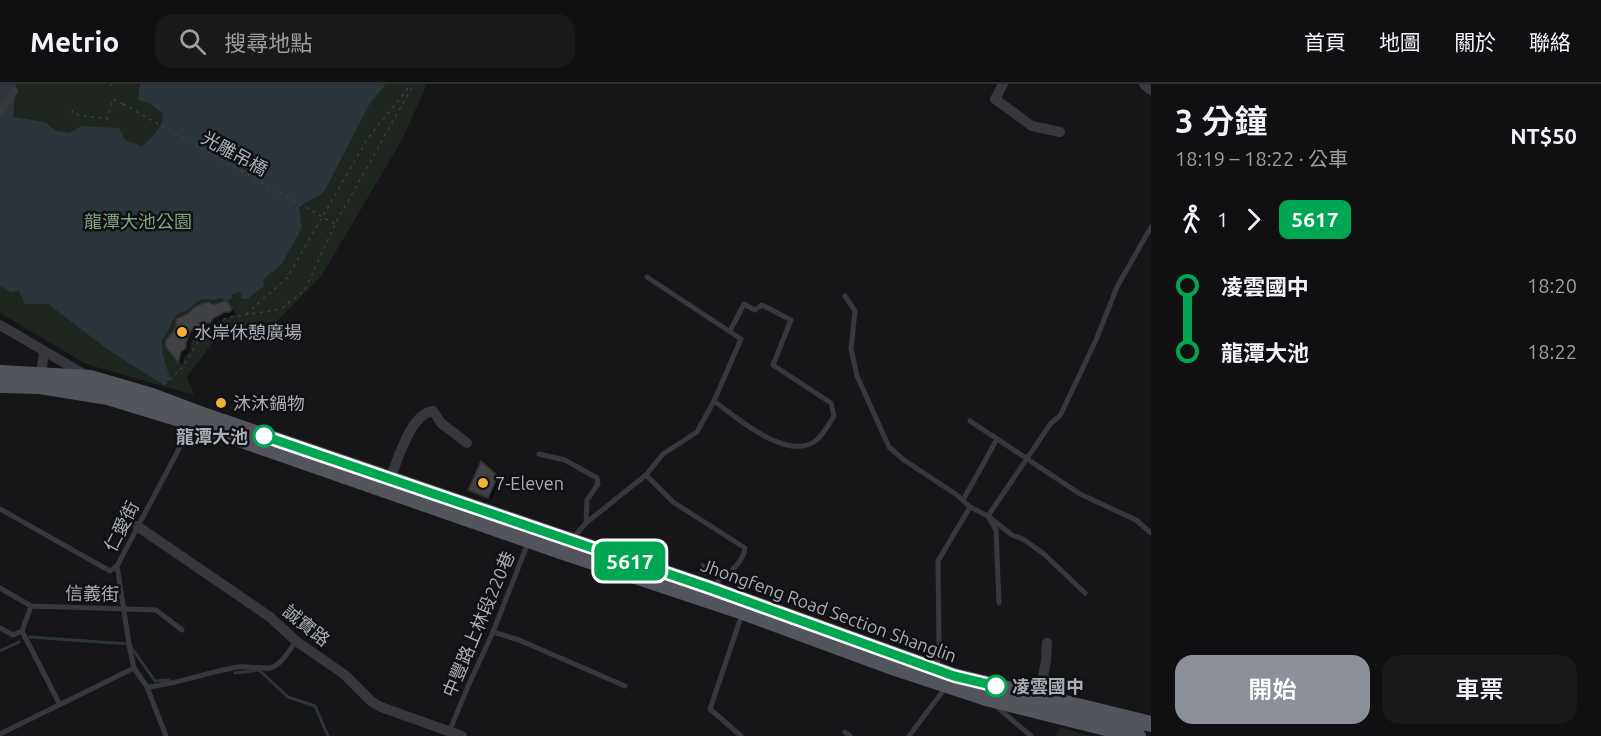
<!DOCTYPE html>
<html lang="zh-TW">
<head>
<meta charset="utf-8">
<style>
  :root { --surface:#101012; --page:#19191b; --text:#f1f3f6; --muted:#9c9d9f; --line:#303032; --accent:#8c9099 }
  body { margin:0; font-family:Ubuntu,"Noto Sans TC",sans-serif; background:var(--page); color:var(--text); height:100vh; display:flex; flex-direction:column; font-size:22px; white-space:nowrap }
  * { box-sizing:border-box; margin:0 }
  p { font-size:20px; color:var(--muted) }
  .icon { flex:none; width:33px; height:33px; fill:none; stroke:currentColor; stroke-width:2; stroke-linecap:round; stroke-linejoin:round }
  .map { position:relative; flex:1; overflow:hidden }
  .side { display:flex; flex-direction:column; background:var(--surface); width:450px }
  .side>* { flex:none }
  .badge { padding:0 12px; border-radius:9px; font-size:21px; line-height:39px }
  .map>.badge { position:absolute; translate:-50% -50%; box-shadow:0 0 0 3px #fff }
  .legs { display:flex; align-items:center; gap:9px; height:66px; padding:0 24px; font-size:20px }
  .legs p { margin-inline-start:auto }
  .overview { display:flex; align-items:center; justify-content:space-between; height:102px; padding:0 24px }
  h1 { font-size:33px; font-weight:600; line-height:45px }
  .primary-button { display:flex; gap:12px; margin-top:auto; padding:12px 24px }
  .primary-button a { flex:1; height:69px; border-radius:18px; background:var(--accent); color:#fff; font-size:24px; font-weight:600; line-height:69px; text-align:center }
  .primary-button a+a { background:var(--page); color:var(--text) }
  ul { padding:0 24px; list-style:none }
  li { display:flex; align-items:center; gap:21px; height:66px; font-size:22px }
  li i { display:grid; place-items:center; width:9px; height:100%; margin:0 8px; background:currentColor }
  li i::after { content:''; width:15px; height:15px; margin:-8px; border:4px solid; border-radius:50%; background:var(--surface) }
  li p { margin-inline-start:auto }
  li:first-child i { background:linear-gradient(#0000 50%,currentColor 0) }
  li:last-child i { background:linear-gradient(currentColor 50%,#0000 0) }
  header { display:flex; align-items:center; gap:36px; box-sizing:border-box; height:84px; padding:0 30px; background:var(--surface); border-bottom:2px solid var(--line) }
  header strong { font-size:28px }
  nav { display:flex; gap:33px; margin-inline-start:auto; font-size:21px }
  .search { width:420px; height:54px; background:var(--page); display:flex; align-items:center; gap:15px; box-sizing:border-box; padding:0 21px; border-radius:18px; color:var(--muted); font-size:22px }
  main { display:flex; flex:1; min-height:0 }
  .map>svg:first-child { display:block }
</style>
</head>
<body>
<header>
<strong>Metrio</strong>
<div class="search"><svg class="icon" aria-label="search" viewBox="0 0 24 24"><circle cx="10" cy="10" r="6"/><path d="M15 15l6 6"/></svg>搜尋地點</div>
<nav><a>首頁</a><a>地圖</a><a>關於</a><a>聯絡</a></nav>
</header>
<main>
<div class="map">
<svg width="1151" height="652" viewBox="0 0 1151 652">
  <rect width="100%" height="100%" fill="#161618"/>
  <!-- built -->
  <path fill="#222225" d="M1060,643l19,6 13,3h-37z"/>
  <!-- green -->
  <path fill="#1e261f" d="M0,0h427l-25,56 -80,135 -45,46 -54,8 -36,48 7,18 -108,-31 -86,-51z"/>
  <!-- water -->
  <path fill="#2c353c" d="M0,0h16l-3,33 32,5 11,9 13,2 12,-7 38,2 6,12 17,6c10,-8 22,-19 21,-32l-14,-11 -11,-3 2,-16h246l-16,19 -46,89c-8,6 -19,9 -25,16l3,20 -21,37 -18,14 1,7 -17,13 -7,-1 2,-2 -2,-4 -8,2v4l-5,3 -6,-3c-7,3 -13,0 -19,2 -8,2 -10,8 -16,11 -4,2 -6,1 -9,4 -6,5 -8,17 -15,25v12l8,26 -6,7 -54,-34 -62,-47h-23l-6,-13 -8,1 -11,-6z"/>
  <!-- shadow -->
  <g fill="#0007">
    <path d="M227,219l9,11 -18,8 -4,5h-12l4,7 -11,-1 -4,10 -1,9 -5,4 -3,9 -14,-19 45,-39z"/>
    <path d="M481,379l19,17 -9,20 -21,-10z"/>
    <path d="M703,481l8,5 -3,6 -7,-3z"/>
  </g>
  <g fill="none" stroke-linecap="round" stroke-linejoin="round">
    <!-- stream -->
    <g stroke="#2c353c" stroke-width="3">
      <path d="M30,553l99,7 26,37 14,-1"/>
      <path d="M0,567l19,-9"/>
      <path d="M235,589l24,-3 29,27 27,9 13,30"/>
    </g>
  </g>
  <!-- building -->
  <g fill="#404145" stroke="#303034" stroke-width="1.5">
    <path d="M224,217l4,1 4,7 -2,3h-5l-11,6 -4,5h-11l4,8 -12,-1 -5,13v5l-5,4 -3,11 -12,-16 -1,-6 9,-10 2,-6v-6l13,-6 4,-5 10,-5 6,-1 4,3z"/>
    <path d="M481,377l17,15 -10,22 -20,-8z"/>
    <path d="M702,479l8,4 -4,8 -7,-2z"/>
  </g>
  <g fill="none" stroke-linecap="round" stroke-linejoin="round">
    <!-- path -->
    <g stroke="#3d3f44" stroke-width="1.5" stroke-dasharray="3 4.5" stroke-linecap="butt">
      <path d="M111,2v-2"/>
      <path d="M72,26l1,4 34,5 6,-20 10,5"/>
      <path d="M246,230l41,-36 81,-140 39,-48v-6"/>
      <path d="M164,301l18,-17 22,-36 22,-14 55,-9 24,-19 30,-66 79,-140"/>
    </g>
    <!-- service -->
    <g stroke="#37383d" stroke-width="5">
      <path d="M845,212l10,15 -4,38 6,27 32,71 15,13 53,35 13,12"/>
      <path d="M714,317c22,16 71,59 100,41 8,-5 15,-18 20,-26l-3,-13 -58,-38 18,-45 -29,-15 -7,5 -11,-6 -14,27"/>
      <path d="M970,337l110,73 56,26 15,13"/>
      <path d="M539,370l26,6 32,18 1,6 -11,16 -1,23"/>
      <path d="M646,391l27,27 72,46c-2,16 -19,27 -31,37"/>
      <path d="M963,416l34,-61"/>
      <path d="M0,425l110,62 7,-5 74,-140"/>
      <path d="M572,455l14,-16 60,-48 17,-21 34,-22 17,-31 27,-62 -94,-62"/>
      <path d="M117,482l13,84 4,18"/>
      <path d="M0,504l31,18 125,4 26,20"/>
      <path d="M1085,509l-41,-39 -21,-15 -11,-4 -24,-19 63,-93 9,-7 36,-76 21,-53 34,-60"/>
      <path d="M31,522l-9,25 37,72"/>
      <path d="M0,544l13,7 9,-4"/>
      <path d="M493,548l26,8 106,46"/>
      <path d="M937,583l2,-19 -1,-87 32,-54 18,9 8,14 3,73"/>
      <path d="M147,603c31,-3 60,-15 91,-20 10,-1 27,2 32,1 12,-3 19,-18 26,-27"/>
      <path d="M997,623l34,29"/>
      <path d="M449,648l20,-48 24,-52 35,-89"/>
      <path d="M845,648l5,4"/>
      <path d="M0,650l134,-66 13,19 19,49"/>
      <path d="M741,652l-31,-27 32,-95"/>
      <path d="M909,652l37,-49"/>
    </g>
    <!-- pedestrian -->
    <path stroke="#37383d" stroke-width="8" d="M0,28l14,-21"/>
    <!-- minor -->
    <g stroke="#37383d" stroke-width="10">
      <path d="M1003,0l-8,15 37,27 28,6"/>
      <path d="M0,241l87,51"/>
      <path d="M41,291l3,-24"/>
      <path d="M390,395c8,-19 20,-65 43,-68l8,12 26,20"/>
      <path d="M137,442l133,91 26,24 49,34 27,27 9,5 81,29"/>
      <path d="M1039,612l7,-35 1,-18"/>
    </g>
    <!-- tertiary -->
    <path stroke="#37383d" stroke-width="12" d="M1145,0l6,5"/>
    <!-- primary -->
    <g stroke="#53555c" stroke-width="16">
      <path d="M0,289l90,5 62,18 48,18 510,174 244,88 197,48"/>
      <path d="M0,301l40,1 68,11 85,26 370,129 180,60 152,56 91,30 152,38"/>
    </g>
    <!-- path-bridge -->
    <path stroke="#3d3f44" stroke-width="1.5" stroke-dasharray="3 4.5" stroke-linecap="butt" d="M123,20l212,120"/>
  </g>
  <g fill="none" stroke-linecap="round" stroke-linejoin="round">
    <defs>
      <path id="line-1" d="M264,352l446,152 244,88 42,10"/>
    </defs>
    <!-- line-1 casing -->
    <use href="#line-1" stroke="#fff" stroke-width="14"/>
    <!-- line-1 -->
    <use href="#line-1" stroke="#00a651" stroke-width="9"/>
  </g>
  <!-- markers -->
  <g fill="#f2b134" stroke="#111113" stroke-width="2">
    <circle cx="182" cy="248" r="6"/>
    <circle cx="221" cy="319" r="6"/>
    <circle cx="483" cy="399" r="6"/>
  </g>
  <g fill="#fff" stroke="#00a651" stroke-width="3">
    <circle cx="264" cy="352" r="10"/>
    <circle cx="996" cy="602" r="10"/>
  </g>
  <g text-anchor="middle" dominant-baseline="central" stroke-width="5" stroke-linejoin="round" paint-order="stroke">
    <!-- street labels -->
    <g font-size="18" fill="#a8adb8" stroke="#111113">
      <text transform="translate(235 69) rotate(29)">光雕吊橋</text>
      <text transform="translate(121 442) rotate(-63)">仁愛街</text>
      <text transform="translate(92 509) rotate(1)">信義街</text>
      <text transform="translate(829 526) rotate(20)">Jhongfeng Road Section Shanglin</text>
      <text transform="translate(478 540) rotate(-67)">中豐路上林段220巷</text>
      <text transform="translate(307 541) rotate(39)">誠實路</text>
    </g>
    <!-- park labels -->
    <g font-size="18" fill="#7fa381" stroke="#111113">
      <text x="138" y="137">龍潭大池公園</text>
    </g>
    <!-- poi labels -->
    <g font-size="18" fill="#a8adb8" stroke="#111113" text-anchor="start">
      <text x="194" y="248">水岸休憩廣場</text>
      <text x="233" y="319">沐沐鍋物</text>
      <text x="495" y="399">7-Eleven</text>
    </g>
    <!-- stop labels -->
    <g font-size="18" font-weight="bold" fill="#a8adb8" stroke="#111113" text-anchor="end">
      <text x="248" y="352">龍潭大池</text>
      <text x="1012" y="602" text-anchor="start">凌雲國中</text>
    </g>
  </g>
</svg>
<b class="badge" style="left:630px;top:477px;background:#00a651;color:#fff">5617</b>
</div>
<section class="side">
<div class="overview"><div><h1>3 分鐘</h1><p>18:19 – 18:22 · 公車</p></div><b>NT$50</b></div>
<div class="legs"><svg class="icon" aria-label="walk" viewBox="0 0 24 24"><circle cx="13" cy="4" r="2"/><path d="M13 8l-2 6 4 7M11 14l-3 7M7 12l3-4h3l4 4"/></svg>1<svg class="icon" aria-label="forward" viewBox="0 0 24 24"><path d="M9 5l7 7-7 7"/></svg><b class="badge" style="background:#00a651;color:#fff">5617</b></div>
<ul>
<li><i style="color:#00a651"></i><b>凌雲國中</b><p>18:20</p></li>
<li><i style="color:#00a651"></i><b>龍潭大池</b><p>18:22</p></li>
</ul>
<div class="primary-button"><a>開始</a><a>車票</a></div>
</section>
</main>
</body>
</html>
